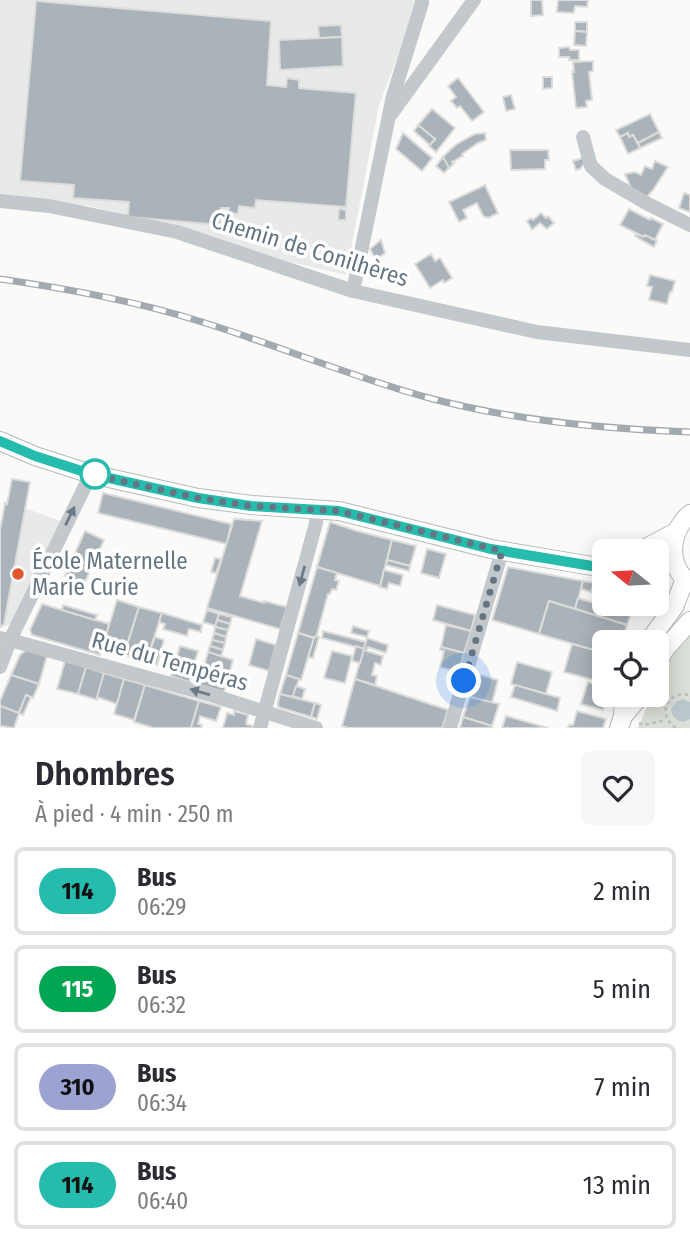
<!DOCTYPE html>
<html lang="fr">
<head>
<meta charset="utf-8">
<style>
  :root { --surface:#fff; --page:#f7f7f7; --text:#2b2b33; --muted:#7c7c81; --line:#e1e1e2 }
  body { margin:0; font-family:"Fira Sans Condensed",sans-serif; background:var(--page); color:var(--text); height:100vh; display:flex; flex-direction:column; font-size:26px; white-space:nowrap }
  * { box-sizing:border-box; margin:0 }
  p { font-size:23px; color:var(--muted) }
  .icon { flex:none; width:38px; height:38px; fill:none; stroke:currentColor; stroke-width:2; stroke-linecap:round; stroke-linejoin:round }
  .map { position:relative; height:728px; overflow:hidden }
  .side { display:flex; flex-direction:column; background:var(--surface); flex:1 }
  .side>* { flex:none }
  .badge { padding:0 14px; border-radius:23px; font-size:24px; line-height:46px }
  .needle { width:46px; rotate:288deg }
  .fabs { position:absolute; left:592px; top:539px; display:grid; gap:14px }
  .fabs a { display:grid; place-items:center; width:77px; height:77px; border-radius:10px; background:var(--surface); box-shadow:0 4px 18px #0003; font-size:35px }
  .you { position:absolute; width:35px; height:35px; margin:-18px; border:5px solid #fff; border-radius:50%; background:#1a73e8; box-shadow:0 0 0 10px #1a73e833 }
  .map>.badge { position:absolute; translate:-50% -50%; box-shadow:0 0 0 4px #fff }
  .round { display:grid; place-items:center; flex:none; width:74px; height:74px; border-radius:10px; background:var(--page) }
  .headline { display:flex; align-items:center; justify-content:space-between; height:119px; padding:0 35px }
  h1 { font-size:33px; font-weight:600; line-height:52px }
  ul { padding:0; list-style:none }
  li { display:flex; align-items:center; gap:21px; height:88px; margin:0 14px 10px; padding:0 21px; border:4px solid var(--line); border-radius:10px }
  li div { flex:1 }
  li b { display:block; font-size:26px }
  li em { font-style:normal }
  li .badge { min-width:77px; font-weight:700; text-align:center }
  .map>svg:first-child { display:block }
</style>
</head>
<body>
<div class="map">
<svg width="690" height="728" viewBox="0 0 690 728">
  <rect width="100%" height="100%" fill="#fafaf8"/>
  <!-- built -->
  <g fill="#e8e9e9">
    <path d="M0,0h415l2,6 -38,99 -33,170 -72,-17 -112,-34 -73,-18 -89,-10z"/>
    <path d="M12,479l18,3 -5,26 35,13 -44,98 -7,6 -9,3v-98l5,-27 2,1z"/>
  </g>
  <!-- green -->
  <path fill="#dadfd7" d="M690,635v93h-52l14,-33h4c0,-22 19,-45 34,-60z"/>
  <!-- water -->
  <path fill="#bbc7cb" d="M683,699l7,3v17l-6,3c-8,-1 -12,-5 -13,-13l6,-8z"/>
  <!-- building -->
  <g fill="#aab3b9" stroke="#dcdcda" stroke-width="2">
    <path d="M531,0h11l1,15 -12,1z"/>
    <path d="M558,0h30l-1,7 -12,-1 -1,7 -17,-1z"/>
    <path d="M36,1l235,20 -4,64 19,2 1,-9 12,2v8l57,5 -10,114 -90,-7 -1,8 -16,-2 -1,8 -10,-1 1,-5h-8l-1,17 -92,-8 1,-15 -56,-4 1,-13 -54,-4z"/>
    <path d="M575,22h12v10l-12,-1z"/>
    <path d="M341,25l1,12 -23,1 -1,-12z"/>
    <path d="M575,31l12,1 -1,14 -12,-1z"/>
    <path d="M342,37l1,29 -63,4 -1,-30z"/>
    <path d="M569,47l1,3h9v10h-10v-3h-10v-9z"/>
    <path d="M593,61v10l-4,1 3,28 -6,1 1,6 -11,1 -4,-36h2l-1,-10z"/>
    <path d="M543,77h9v11l-9,1z"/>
    <path d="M458,78l26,34 -12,9 -12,-15 -3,2 -6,-7 5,-4 -8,-11z"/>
    <path d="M511,95l4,14 -9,2 -3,-14z"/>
    <path d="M432,109l23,19 -19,24 -7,-6 6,-7 -17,-14z"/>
    <path d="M650,114l9,18 -21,11 -5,-8 -4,2 -1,-4 -8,4 -4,-7z"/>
    <path d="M418,125l17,14 -5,6 -16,-14z"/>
    <path d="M659,132l3,6 -22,10 -2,-5z"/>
    <path d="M403,133l29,25 -10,13 -26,-22z"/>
    <path d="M485,133l1,7 -8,3 -16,11 1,2 -11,6 2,1 -5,5 -6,-11 7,-7 7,-6 18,-10z"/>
    <path d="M628,133l1,4 4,-2 7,13 -12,6 -8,-17z"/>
    <path d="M510,150h38l1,10h-4v9l-34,1z"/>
    <path d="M443,157l6,11 -5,5 -8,-7z"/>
    <path d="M583,158l2,5 -5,6 -4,1 -3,-9z"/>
    <path d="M655,161l13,6 -15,23 -6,7 -16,-9 -6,-14 10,-2 6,3 4,-9 7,3z"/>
    <path d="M485,185l13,28 -10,5 -5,-2 -6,-13 -14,7 4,8 -8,4 -10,-20z"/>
    <path d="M684,193l6,2v17l-11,-4z"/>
    <path d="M339,209l7,1v10h-8z"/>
    <path d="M629,209l21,11 1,-2 12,6 -8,16 -10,-5 -1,2 -24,-12z"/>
    <path d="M541,213l5,5 2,-2 6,7 -7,6 -7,-6 -8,7 -5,-9 4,-3 2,2z"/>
    <path d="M636,234l8,3 1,-2 12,6 -3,6 -19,-11z"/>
    <path d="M381,240l4,13 -9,7 -6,-11z"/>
    <path d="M431,254l4,7 5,-3 12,20 -8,5 -1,-3 -13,8 -15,-24z"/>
    <path d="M650,275l25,6 -3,11h-2l-3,12 -18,-4 3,-13 -5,-1z"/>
    <path d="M12,479l18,3 -26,142 -4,3v-97l5,-27 2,1z"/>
    <path d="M103,493l128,31 -4,20 -129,-31z"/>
    <path d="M234,519l28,2 -22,75 24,7v-2l23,6 -7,22 -73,-21z"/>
    <path d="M330,522l27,9 35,9 -12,46 -63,-19z"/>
    <path d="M85,531l19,9 -20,44 -19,-8z"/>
    <path d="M392,540l24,6 -6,20 -23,-6z"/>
    <path d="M427,549l19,5 -7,24 -18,-5z"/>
    <path d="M215,558l6,1 -5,14 -5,-1z"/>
    <path d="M387,560l23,6 -1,5 -23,-6z"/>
    <path d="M317,567l20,6 -2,7 4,1 -3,9 -4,-1 -2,5h-2l-12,44 -18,-5z"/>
    <path d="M508,567l75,14 -8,28 -26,-8 -10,33 -47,-14z"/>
    <path d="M384,570l19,5 -3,11 -11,-3 -2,6 -7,-2z"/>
    <path d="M583,581l11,2 -3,9 -10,-3z"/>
    <path d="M578,598l25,8 3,-2h28l-7,21 -52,-16z"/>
    <path d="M117,600l22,7 -15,48 -22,-7z"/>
    <path d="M549,601l78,24 -5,17h-18v11l-65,-19z"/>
    <path d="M42,604l67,20 -9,31 -68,-20 -2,-5z"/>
    <path d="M63,605l34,10 -2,5 -33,-10z"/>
    <path d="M437,605l38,10 -4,16 -38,-11z"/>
    <path d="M139,607l23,6 -16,49 -22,-7z"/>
    <path d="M207,610l12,4 -3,12 -13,-4z"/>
    <path d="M162,613l40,12 -1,7 -12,-3 -2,7 -24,-7 2,-5 -6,-2z"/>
    <path d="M219,614l13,3 -2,7 -13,-4z"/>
    <path d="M217,620l13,4 -2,6 -13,-3z"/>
    <path d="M446,625l25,6 -7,22 -23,-6z"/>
    <path d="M353,626l16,5 -2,6 -16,-4z"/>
    <path d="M215,627l13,3 -2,7 -12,-4z"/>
    <path d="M323,631l43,11 -2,7 -42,-11z"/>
    <path d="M214,633l12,4 -1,6 -13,-3z"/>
    <path d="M298,633l16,5 -13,42 -15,-5z"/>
    <path d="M316,636l3,1 -6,21 -5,-1 6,-19z"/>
    <path d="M155,637l9,3 -7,25 -11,-3z"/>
    <path d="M367,638l21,7 -2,8 -18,-6 -2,4 17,5 -2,9 -6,-2 -3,12 5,1 -2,9 -20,-6z"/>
    <path d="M256,639l20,6 -7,26 -20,-6z"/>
    <path d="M212,640l13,3 -2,7 -13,-4z"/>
    <path d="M572,644l32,9 -7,28 -33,-9z"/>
    <path d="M180,646l18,5 -9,31 -18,-6z"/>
    <path d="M210,646l13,4 -2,7 -13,-5z"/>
    <path d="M356,646l8,3 -4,14 -8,-2z"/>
    <path d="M441,647l23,6 -5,19 -19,-5 4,-16 -4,-1z"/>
    <path d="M26,650l21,6 -8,28 -28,-9 9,-20z"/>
    <path d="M332,651l20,5 -7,27 -21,-5z"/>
    <path d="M208,652l25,8 -9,32 -25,-7z"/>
    <path d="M65,661l21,6 -8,27 -21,-5z"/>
    <path d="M517,662l35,10 -6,22 -35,-10z"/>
    <path d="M86,667l18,6 -7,27 -19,-6z"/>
    <path d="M104,673l20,6 -7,25 -20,-7z"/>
    <path d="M477,674l21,6 -6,23 -22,-6z"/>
    <path d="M11,675l28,9 -6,14 -7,-3 -7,18 -19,-7v-5z"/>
    <path d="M286,675l13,4 -6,18 -13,-3z"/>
    <path d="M124,679l21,6 -11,35 -20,-6z"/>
    <path d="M355,679l93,31 -6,18h-94l-6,-2z"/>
    <path d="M588,682l16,5v8h3l-4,15 -22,-6z"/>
    <path d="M145,685l54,16 -8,27h-37l-20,-6z"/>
    <path d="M515,685l45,13 -3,13 -46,-14z"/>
    <path d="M296,686l9,3 -3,10 -9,-3z"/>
    <path d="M280,694l35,9 -4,14 -33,-10v-5z"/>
    <path d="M26,695l5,2 -8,18 -4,-2z"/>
    <path d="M470,697l29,7 -7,22 -29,-9z"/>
    <path d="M199,701l22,6 -5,14 -16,-5 -2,8 4,1 -1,3h-10z"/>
    <path d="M315,703l6,2 -4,14 -6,-2z"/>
    <path d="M0,706l19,7 -5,15 -14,-2z"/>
    <path d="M234,711l14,4 -2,9 7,2v2h-30l4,-15 7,2z"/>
    <path d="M577,711l29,8 -3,9h-35l1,-3h4z"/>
    <path d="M506,716l42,12h-46z"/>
    <path d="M463,717l29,9v2h-32z"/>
  </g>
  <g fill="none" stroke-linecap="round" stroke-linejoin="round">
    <defs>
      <g id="major">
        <path d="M0,441l35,15 56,18 107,24 54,7 87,6 152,38 113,19"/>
        <path d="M690,514c-21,18 -24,52 0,69"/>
        <path d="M640,551l36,-19"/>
        <path d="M648,642l26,-35 11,-28"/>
        <path d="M656,664l9,-15 25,-28"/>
        <path d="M623,716l18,-21"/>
        <path d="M619,728l4,-12 1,-21"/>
      </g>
    </defs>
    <!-- major casing -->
    <use href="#major" stroke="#b5babe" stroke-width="20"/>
    <!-- path -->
    <g stroke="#bbbfc2" stroke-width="2.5" stroke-dasharray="3.5 3.5" stroke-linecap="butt">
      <path d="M639,723l4,2 23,-5"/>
      <path d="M676,728c-20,-13 -9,-38 14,-33"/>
    </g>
    <!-- minor -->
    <g stroke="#c3c8cc" stroke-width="14">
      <path d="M392,113l82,-113"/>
      <path d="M583,137l8,29 14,13 41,24 44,22"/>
      <path d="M0,201l49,5 128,26 176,59 184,41 153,18"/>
      <path d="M353,291l40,-195 29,-93v-3"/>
      <path d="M0,638l10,2 201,55 105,33"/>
      <path d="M0,667l10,-27 81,-166"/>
      <path d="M260,728l56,-205 1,-14"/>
      <path d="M450,728l52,-177"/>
    </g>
    <!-- major -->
    <use href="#major" stroke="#fff" stroke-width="18"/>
    <defs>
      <path id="rail" d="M0,279c68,10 136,22 202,43 78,24 152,56 231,77 84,22 171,30 257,33"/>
    </defs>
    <!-- rail casing -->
    <use href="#rail" stroke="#a2aab0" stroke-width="7"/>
    <!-- rail -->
    <use href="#rail" stroke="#fff" stroke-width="4.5" stroke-dasharray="13" stroke-linecap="butt"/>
  </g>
  <!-- one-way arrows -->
  <defs><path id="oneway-solid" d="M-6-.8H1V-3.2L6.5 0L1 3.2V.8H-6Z" transform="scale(1.75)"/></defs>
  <g fill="#6a7a87">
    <use href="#oneway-solid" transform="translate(70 516) rotate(-64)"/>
    <use href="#oneway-solid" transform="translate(302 576) rotate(105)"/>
    <use href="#oneway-solid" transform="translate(200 692) rotate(-164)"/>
  </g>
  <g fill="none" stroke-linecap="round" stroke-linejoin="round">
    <defs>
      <path id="line" d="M0,441l35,15 56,18 107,24 53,8 88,5 152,38 113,19"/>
    </defs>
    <!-- line casing -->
    <use href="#line" stroke="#fff" stroke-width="16"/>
    <!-- line -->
    <use href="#line" stroke="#25bcad" stroke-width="10"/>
    <!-- walk -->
    <path stroke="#657683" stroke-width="7" stroke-dasharray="0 12.6" d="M95,474h-4l107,24 53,8 88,5 163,40 -38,130"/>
  </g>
  <!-- markers -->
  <circle fill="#fff" stroke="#25bcad" stroke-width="3.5" cx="95" cy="474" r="14"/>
  <circle fill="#e4572e" stroke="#fff" stroke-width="2.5" cx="18" cy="574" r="7"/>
  <g text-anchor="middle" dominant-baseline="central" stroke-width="7" stroke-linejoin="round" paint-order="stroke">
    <!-- street labels -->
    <g font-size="23" fill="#657683" stroke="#fff">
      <text transform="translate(310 249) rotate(17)">Chemin de Conilhères</text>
      <text transform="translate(170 661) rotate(16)">Rue du Tempéras</text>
    </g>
    <!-- poi labels -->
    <g font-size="23" fill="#657683" stroke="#fff" text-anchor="start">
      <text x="32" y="561">École Maternelle<tspan x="32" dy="26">Marie Curie</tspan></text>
    </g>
  </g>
</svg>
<div class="fabs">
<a><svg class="needle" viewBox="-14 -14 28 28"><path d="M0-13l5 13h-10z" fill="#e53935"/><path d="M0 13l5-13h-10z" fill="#7c7c81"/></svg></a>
<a><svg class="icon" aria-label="locate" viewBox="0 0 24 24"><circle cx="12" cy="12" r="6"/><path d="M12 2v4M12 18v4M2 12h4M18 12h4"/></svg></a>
</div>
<div class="you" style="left:464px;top:681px"></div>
</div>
<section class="side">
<div class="headline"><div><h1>Dhombres</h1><p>À pied · 4 min · 250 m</p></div><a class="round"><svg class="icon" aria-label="heart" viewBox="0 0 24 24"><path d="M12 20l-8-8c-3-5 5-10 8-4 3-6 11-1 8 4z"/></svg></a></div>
<ul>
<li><span class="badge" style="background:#25bcad;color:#111">114</span><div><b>Bus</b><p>06:29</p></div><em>2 min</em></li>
<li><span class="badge" style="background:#00a651;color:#fff">115</span><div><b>Bus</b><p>06:32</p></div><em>5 min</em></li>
<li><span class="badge" style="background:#9ca2d2;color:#111">310</span><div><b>Bus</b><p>06:34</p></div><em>7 min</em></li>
<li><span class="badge" style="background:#25bcad;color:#111">114</span><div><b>Bus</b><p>06:40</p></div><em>13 min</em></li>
</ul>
</section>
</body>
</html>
